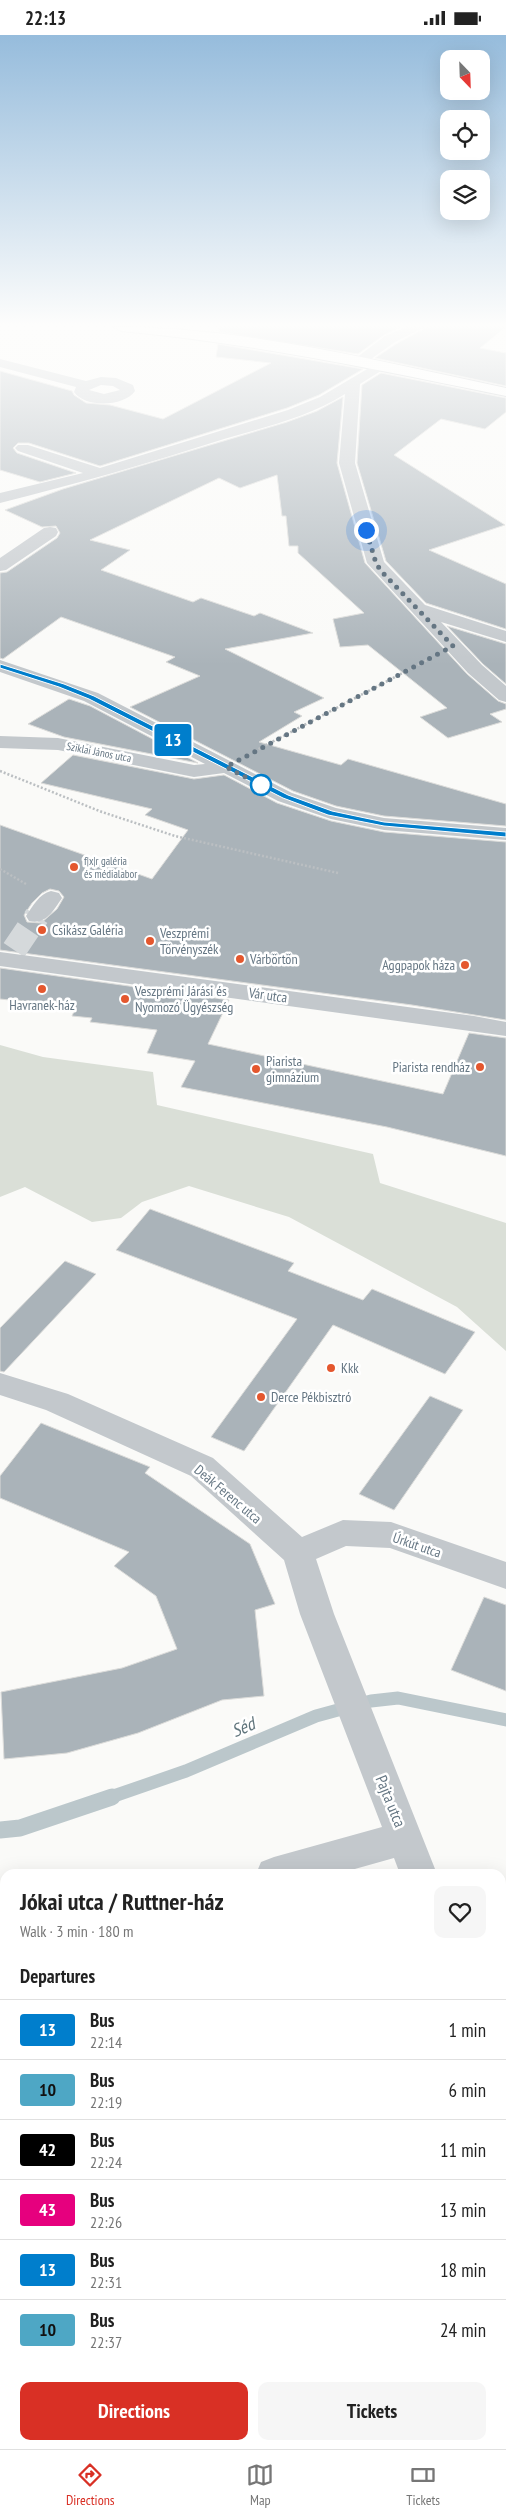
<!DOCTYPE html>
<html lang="en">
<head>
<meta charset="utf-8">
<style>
  :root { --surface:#fff; --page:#f6f6f6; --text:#222; --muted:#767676; --line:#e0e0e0; --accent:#d93025 }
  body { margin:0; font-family:"PT Sans Narrow",sans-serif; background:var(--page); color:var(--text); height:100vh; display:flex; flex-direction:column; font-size:19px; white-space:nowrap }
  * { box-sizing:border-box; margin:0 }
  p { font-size:16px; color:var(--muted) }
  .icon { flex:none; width:28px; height:28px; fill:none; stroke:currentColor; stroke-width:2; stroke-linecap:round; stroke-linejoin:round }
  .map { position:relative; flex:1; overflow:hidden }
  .details { position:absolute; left:0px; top:1834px; width:506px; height:581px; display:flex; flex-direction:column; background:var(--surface); border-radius:15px 15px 0 0; box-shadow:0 5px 20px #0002 }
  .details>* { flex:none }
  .badge { padding:0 10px; border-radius:4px; font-size:18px; line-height:32px }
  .needle { width:32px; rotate:157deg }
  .tools { position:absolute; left:440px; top:15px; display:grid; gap:10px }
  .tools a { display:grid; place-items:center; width:50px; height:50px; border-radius:10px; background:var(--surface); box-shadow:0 5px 20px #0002; font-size:25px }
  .you { position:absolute; width:25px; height:25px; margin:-12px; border:4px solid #fff; border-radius:50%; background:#1a73e8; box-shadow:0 0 0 8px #1a73e833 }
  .map>.badge { position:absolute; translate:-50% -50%; box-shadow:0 0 0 2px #fff }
  h2 { padding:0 20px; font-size:19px; line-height:45px }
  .round { display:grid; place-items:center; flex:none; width:52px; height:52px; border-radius:10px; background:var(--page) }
  .headline { display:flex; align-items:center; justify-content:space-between; height:85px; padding:0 20px }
  h1 { font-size:24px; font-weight:800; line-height:38px }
  .primary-button { display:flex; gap:10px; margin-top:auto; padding:10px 20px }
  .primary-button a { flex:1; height:58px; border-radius:10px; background:var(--accent); color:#fff; font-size:20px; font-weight:800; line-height:58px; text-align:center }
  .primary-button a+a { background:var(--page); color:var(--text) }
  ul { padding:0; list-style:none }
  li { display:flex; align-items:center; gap:15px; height:60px; padding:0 20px; border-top:1px solid var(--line) }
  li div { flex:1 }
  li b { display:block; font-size:19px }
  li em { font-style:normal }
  li .badge { min-width:55px; font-weight:700; text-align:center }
  .status { display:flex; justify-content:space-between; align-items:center; height:35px; padding:0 25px; background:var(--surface); direction:ltr }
  .status svg { height:14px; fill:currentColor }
  .dock { display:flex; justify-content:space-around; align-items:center; height:70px; border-top:1px solid var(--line); background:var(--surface); font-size:14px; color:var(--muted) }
  .dock a { display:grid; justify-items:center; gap:2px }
  .dock .current { color:var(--accent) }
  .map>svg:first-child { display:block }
</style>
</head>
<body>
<div class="status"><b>22:13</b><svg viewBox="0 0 49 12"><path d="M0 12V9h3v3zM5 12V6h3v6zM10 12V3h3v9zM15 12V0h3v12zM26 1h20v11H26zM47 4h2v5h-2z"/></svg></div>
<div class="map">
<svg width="506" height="2414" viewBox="0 0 506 2414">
  <rect width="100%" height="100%" fill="#fafaf8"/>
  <!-- green -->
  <path fill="#dadfd7" d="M0,1010l43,12 110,15 4,33 216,49 7,29 126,40v128l-49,-44 -168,-90 -100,-31 -47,16 -21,16 -29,4 -67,-35 -25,10z"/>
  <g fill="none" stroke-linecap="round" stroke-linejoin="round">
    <!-- stream-far1 -->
    <path stroke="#bbc7cb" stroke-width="13" d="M108,1763l78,-27 130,-55 55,-15 27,-3 108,22"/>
    <!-- stream -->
    <path stroke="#bbc7cb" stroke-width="17" d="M0,1795l20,-2 92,-31"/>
  </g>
  <!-- building -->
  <g fill="#aab3b9" stroke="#dcdcda" fill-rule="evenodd">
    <path d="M219,292h182l-17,8 -26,19 -139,-22z"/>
    <path d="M427,292h79l-26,21 26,5v33l-131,-28 21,-14z"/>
    <path d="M218,309l145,25 -44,26 -32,13 -187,58 -71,-23h-11l-5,5 4,5 59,20 -36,9 -40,-12v-99l72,20 2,4 12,8 24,2 53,14 108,-56 -55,-6z"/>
    <path d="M381,338l125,25v14l-21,17 -44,-10 -47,36 111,70 -76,25 77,34v45l-80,-26 -40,-42 -29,-98 5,-78z"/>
    <path d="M343,362l-6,66 28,100 102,111 31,27 8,3v5l-16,5 12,8 -54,16 -28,-21 27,-9 -79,-63 -28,2 -7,-28 31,-6 -66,-60v-7h-9l-3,-30h-4l-5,-41 -37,13 -21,-10 -129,62 40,10 -29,20 92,32 8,-4 53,18 6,-3 53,20 -88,16 99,49 -30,14 8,4 -43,26 82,23 7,-6 158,45v22l-122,-10 -48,-10 -43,-15 -163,-84 70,-31 -34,-14 9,-5 -114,-40 -58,42 -3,-1v-85l7,-1 50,-34 3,-5 -4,-7 -14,1 -37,-17 58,-21 224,-67 30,-11z"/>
    <path d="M447,591l59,18v40l-23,-20z"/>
    <path d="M69,664l21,7 108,57 -134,-26 -36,-13z"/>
    <path d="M73,720l121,24 30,-4 53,28 54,18 53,11 122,10v178l-94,-15 -412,-55v-125l152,54 36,-49 -43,-15 7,-6 -111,-26zM50,854l9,2 5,6 -7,12 -16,14 -14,-1 -3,-7 8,-12 10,-10z"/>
    <path d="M0,933l229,32 -21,44 235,50 26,-61 37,5v118l-119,-29 -206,-40 14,-26 -48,-8 10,-23 -67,-8 2,-4 -20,-2 4,-9 -76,-8z"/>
    <path d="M150,1174l144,54 -6,8 75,29 9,-11 103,43 -30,42 -112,-49 -89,126 -33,-14 86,-118 -181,-69z"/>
    <path d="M65,1226l31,13 -92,98 -4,-1v-43z"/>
    <path d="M430,1361l33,14 -69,100 -35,-16z"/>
    <path d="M41,1388l109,44 -5,6 105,71 25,60 -20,6 9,86 -42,4 -84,33 -71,20 -63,6 -3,-67 121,-24 55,-19 -21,-53 -42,-30 15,-14 -129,-54v-22z"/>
    <path d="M484,1562l22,8v86l-55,-21z"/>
  </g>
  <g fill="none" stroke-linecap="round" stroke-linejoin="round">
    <!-- minor-tunnel -->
    <path stroke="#d5d9db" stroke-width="25" stroke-dasharray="25 12" stroke-linecap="butt" d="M14,915l23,-34"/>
    <defs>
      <path id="major" d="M114,292c132,0 263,34 392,61v8c-128,-26 -255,-53 -385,-65z"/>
    </defs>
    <!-- major casing -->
    <use href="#major" stroke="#b5babe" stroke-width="2"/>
    <!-- path-far1 -->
    <g stroke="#bbbfc2" stroke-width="2.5" stroke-dasharray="2 2" stroke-linecap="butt">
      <path d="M255,716l174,-92"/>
      <path d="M0,736l102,41 73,24 163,37"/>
      <path d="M0,834l26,15"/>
    </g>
    <!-- path -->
    <path stroke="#bbbfc2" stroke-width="4.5" stroke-dasharray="4 4" stroke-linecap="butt" d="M0,1875h5"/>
    <!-- minor -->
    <g fill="#c3c8cc" fill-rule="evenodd">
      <path d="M406,292h19l-30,15 -31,22 -5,1 -7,-4 33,-25z"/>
      <path d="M0,324l86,22 15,-4 15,1 17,7 2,6c-11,16 -50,17 -61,1l2,-5 -76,-20zM101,350l12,1 7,4 -16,4 -15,-4z"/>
      <path d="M379,327l5,1 2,3 -2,3 -24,15 -5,79 29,99 41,43 81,26v11l-65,-20 41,43 24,21v16l-7,-2 -31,-27 -101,-110 -28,-100 6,-69c-36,23 -80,33 -121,45 -74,24 -148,45 -224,64v-10l83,-20 -65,-22 -3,-3 3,-3h10l72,23 188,-58 32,-13z"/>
      <path d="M50,492l6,1 2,4 -2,4 -50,34 -6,1v-13l44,-30z"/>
      <path d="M0,625l98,33 194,100 44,15 48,10 122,10v12l-122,-10 -53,-11 -53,-18 -54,-28 -30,4 -136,-27 -58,-2v-12l58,2 136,27 11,-1 -121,-63 -84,-29z"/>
      <path d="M51,856l8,2 3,5c-9,13 -16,27 -33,23l-3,-5c7,-10 13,-22 25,-25z"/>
      <path d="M0,917l474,64 32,6v14l-506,-70z"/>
      <path d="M0,1338l68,21 145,64 89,79 41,-17 48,2 115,40v27l-116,-41 -44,-2 -30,13 18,55 103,260h-37l-6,-16 -57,16h-81l5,-12 13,-5 108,-30 -82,-213 -16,-54 -93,-84 -145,-66 -46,-15z"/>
      <path d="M506,1913v38l-5,2v-38z"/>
      <rect x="0" y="1935" width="5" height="38"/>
      <rect x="372" y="2410" width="46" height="4"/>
    </g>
    <!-- major -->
    <use href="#major" fill="#fff" fill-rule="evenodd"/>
  </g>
  <!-- sky -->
  <linearGradient id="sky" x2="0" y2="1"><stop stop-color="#96bcdc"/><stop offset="0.46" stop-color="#fdfdfc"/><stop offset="1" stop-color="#fdfdfc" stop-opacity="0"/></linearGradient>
  <rect width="506" height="630" fill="url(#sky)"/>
  <!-- line -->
  <path fill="#007ecc" stroke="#fff" d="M0,629l64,20 30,12 194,99 44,16 52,11 122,10v5l-122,-11 -56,-11 -45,-17 -194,-99 -30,-12 -59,-19z"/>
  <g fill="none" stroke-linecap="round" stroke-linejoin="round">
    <!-- walk -->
    <path stroke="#657683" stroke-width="5" stroke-dasharray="0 9" d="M261,750l-35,-18 227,-121 -72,-75 -5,-8 -10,-33"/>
  </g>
  <!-- markers -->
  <circle fill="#fff" stroke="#007ecc" stroke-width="2.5" cx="261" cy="750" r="10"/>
  <g fill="#e4572e" stroke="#fff" stroke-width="2">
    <circle cx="74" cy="832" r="5"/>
    <circle cx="42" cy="895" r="5"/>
    <circle cx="150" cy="906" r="5"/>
    <circle cx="240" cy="924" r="5"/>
    <circle cx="465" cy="930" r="5"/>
    <circle cx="42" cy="954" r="5"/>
    <circle cx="125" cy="964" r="5"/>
    <circle cx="480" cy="1032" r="5"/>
    <circle cx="256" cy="1034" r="5"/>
    <circle cx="331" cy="1333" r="5"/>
    <circle cx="261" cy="1362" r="5"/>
  </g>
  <g text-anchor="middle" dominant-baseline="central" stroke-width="5" stroke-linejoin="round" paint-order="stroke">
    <!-- far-street labels -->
    <g font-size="11" fill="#657683" stroke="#fff">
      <text transform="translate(99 717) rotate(11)">Sziklai János utca</text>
    </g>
    <!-- far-poi labels -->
    <g font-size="11" fill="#657683" stroke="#fff" text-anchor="start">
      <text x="84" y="826">f|x|r galéria<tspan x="84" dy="13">és médialabor</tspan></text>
    </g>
    <!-- poi labels -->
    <g font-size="14" fill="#657683" stroke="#fff" text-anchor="start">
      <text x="52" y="895">Csikász Galéria</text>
      <text x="160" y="898">Veszprémi<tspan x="160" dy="16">Törvényszék</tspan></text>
      <text x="250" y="924">Várbörtön</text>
      <text x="455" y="930" text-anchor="end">Aggpapok háza</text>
      <text x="135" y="956">Veszprémi Járási és<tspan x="135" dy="16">Nyomozó Ügyészség</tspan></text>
      <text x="42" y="970" text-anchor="middle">Havranek-ház</text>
      <text x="266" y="1026">Piarista<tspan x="266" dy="16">gimnázium</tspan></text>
      <text x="470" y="1032" text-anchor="end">Piarista rendház</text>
      <text x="341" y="1333">Kkk</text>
      <text x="271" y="1362">Derce Pékbisztró</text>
    </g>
    <!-- street labels -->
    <g font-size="14" fill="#657683" stroke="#fff">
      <text transform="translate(268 960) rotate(8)">Vár utca</text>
      <text transform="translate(228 1459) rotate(40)">Deák Ferenc utca</text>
      <text transform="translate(417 1510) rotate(19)">Úrkút utca</text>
    </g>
    <!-- near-street labels -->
    <g font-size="16" fill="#657683" stroke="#fff">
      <text transform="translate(391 1766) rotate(68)">Pajta utca</text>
    </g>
    <!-- near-water labels -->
    <g font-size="18" font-style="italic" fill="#60757c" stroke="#fff">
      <text transform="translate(243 1692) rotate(-23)">Séd</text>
    </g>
  </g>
</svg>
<div class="tools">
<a><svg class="needle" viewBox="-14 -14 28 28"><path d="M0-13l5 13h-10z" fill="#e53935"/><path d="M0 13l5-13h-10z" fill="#767676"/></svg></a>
<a><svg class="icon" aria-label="locate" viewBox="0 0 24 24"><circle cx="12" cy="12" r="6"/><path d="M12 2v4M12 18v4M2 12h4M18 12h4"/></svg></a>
<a><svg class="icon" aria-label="layers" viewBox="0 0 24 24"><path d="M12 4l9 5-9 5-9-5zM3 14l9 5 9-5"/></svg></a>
</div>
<div class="you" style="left:366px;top:495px"></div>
<b class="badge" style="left:173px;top:705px;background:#007ecc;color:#fff">13</b>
<section class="details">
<div class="headline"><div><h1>Jókai utca / Ruttner-ház</h1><p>Walk · 3 min · 180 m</p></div><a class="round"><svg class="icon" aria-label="heart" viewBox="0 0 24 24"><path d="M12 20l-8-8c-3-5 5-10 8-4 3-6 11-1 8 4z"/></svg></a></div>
<h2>Departures</h2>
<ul>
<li><span class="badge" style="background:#007ecc;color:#fff">13</span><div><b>Bus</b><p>22:14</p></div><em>1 min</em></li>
<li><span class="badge" style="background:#4ea7c5;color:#111">10</span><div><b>Bus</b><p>22:19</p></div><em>6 min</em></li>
<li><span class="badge" style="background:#000;color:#fff">42</span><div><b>Bus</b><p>22:24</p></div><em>11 min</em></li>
<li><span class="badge" style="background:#e6007e;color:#fff">43</span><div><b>Bus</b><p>22:26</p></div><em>13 min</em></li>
<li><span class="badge" style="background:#007ecc;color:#fff">13</span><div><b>Bus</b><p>22:31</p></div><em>18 min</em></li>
<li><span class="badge" style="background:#4ea7c5;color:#111">10</span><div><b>Bus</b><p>22:37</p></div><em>24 min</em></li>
</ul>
<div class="primary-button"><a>Directions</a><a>Tickets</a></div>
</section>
</div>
<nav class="dock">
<a class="current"><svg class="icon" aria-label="directions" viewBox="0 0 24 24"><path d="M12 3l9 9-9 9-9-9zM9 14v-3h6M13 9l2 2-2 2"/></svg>Directions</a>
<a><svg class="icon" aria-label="map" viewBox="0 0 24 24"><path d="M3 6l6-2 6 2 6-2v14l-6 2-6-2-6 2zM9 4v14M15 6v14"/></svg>Map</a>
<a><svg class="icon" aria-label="tickets" viewBox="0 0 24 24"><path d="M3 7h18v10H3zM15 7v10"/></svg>Tickets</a>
</nav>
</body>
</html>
